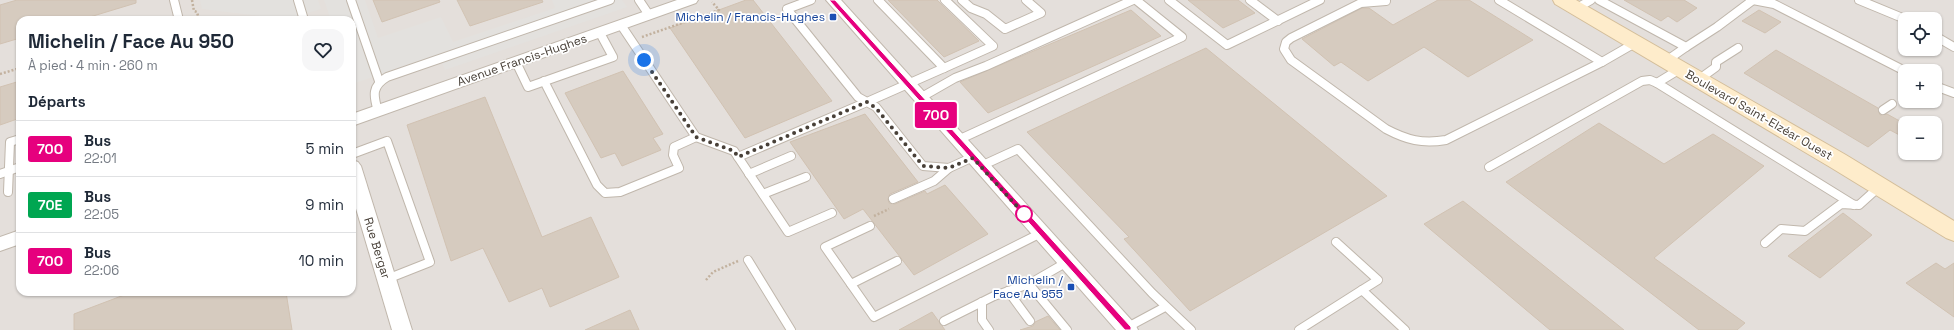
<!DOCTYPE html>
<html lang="fr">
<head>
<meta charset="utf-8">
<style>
  :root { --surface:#fff; --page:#f6f6f7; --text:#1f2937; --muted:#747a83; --line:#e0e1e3 }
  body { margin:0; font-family:"Space Grotesk",sans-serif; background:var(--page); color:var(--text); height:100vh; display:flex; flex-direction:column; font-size:15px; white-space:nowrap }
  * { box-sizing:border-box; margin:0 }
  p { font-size:13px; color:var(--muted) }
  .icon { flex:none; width:22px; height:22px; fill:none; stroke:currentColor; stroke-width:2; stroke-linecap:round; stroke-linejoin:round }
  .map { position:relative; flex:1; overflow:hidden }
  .sheet { position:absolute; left:16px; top:16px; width:340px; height:280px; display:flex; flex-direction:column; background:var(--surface); border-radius:12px; box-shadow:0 1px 3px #0004 }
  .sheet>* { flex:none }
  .badge { padding:0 8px; border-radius:3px; font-size:14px; line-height:26px }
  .fabs { position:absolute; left:1898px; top:12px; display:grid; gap:8px }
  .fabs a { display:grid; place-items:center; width:44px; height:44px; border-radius:8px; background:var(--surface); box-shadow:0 1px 3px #0004; font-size:20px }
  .you { position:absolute; width:20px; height:20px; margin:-10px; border:3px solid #fff; border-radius:50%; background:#1a73e8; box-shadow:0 0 0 6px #1a73e833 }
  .map>.badge { position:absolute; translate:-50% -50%; box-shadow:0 0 0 2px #fff }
  h2 { padding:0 12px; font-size:15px; line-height:36px }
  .round { display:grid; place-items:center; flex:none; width:42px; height:42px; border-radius:12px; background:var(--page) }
  .headline { display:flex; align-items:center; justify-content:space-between; height:68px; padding:0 12px }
  h1 { font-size:19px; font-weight:700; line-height:30px }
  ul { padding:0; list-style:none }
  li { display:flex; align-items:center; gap:12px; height:56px; padding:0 12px; border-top:1px solid var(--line) }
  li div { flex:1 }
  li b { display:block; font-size:15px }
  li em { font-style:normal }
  li .badge { min-width:44px; font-weight:700; text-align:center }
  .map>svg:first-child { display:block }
</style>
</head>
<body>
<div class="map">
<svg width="1954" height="330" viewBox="0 0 1954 330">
  <rect width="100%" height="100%" fill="#f5f0ea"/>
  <!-- industrial -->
  <path fill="#e4dfdb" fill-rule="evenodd" d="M0,0h1954v330h-1954zM1905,19h30v30h-30zM20,20h332v272h-332zM1905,71h30v30h-30zM1905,123h30v30h-30z"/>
  <!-- parking -->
  <g fill="#e3e1de">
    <path d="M200,0h118l3,9 -35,10 -84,-10z"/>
    <path d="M324,0h41l13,38 63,-21 12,25 102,-34 -3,-8h70l5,7 -182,63 -6,-15 -87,29v-64h-21z"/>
  </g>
  <!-- building -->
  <g fill="#d6cbbf" stroke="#d1c2b2">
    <path d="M17,0h119v3l-56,17h-60v18l-20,6v-39z"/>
    <path d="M373,0h66l1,2 -58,20z"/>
    <path d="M457,0h85l1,2 -73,24z"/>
    <path d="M746,0h7l79,101 -87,37 -75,-110z"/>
    <path d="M888,0h49l42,41 -35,16z"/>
    <path d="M1188,0h50l17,13 -32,15z"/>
    <path d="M1438,0h31l64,40 -65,37 -44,-30 -56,34 -27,-19 -7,4 -32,-27 60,-31h7l24,17z"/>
    <path d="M1624,0h60l13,8 -20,14 -9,-6 -7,5z"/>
    <path d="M1131,10l30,26 -173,77 -28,-31z"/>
    <path d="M1759,10l22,12 -16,11 -23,-12z"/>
    <path d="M1206,48l181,148 -197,115 -66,-72 5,-2 -102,-105z"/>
    <path d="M1776,50l102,58 2,7 7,-1 18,10v14l-15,-8 -22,17 -124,-74z"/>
    <path d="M623,71l40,63 -10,4 8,12 -39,16 -7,-13 -14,5 -36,-65z"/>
    <path d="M20,81v37l-20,7v-38z"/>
    <path d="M485,97l57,140 49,-20 28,60 -69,30 -8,-19 -33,14 -26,-54 -32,13 -44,-136z"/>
    <path d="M865,114l53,68 -28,12 -2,5 1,4 6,1 30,-13 2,3 18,-9 43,49 -74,41 -51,-66 -19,10 -54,-77z"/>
    <path d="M1599,123l65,41 49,-30 51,32 -110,92 91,65 -8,7h-38l-193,-148z"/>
    <path d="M1463,201l161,129h-74l-126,-106z"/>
    <path d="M1843,213l29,22 -52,43 -32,-22z"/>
    <path d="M1936,263l9,6 9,-6v54l-48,-34z"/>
    <path d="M132,292h154l6,38h-218v-16z"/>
    <path d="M630,310l9,20h-54z"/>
    <path d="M932,312l13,18h-46z"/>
    <path d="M1048,316l12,14h-40l13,-4 2,-4z"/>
  </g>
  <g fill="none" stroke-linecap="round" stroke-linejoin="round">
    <defs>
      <g id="lane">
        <path d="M174,0l5,20"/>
        <path d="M298,0l6,20"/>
        <path d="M351,0l28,81"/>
        <path d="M639,0l10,15"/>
        <path d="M811,0l-24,9 71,88 9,5 77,-34 -66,-68"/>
        <path d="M962,0l9,8 15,6 19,15 36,-16 -15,-13"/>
        <path d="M1169,0l58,45 93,-45"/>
        <path d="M1250,0l28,21"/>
        <path d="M1499,0l103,62 33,-19"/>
        <path d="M1599,0l87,47 -20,14"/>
        <path d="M1753,0l21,4 131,67"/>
        <path d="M1859,0l46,19"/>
        <path d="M1386,1l-25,2 -70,35 -5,4 -2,7 7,11 95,69c21,11 36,15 60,11l156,-78"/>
        <path d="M1577,8l14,-8"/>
        <path d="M621,25l75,112 38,14 4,6"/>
        <path d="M1935,36l19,11"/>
        <path d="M1686,47l31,-20 36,-27"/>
        <path d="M516,62l12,25 85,-30 -13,-24"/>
        <path d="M944,68l49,-22 -48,-46"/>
        <path d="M1680,69l-23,14 197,122"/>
        <path d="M1698,80l18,-13v-5l22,-14"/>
        <path d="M544,81l53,104 8,8 15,-1 59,-24 -6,-13 1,-8 22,-10"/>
        <path d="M1935,86l19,7"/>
        <path d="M920,98l35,-20 31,-12 147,-66"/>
        <path d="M1883,110l9,-6"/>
        <path d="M378,111c-5,-16 -6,-25 9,-34l223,-77"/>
        <path d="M958,140l224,-103 -46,-37"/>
        <path d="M352,154l35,-13 43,121 -43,17"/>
        <path d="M981,166l37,-17 134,144 39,37"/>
        <path d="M1489,167l153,-86 8,-1 7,3"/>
        <path d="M0,174l20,-7"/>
        <path d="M749,174l42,-18"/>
        <path d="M8,192l2,-50 10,-3"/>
        <path d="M763,194l43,-17"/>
        <path d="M893,199l41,-18 15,-13"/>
        <path d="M832,213l-44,19 -50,-75 129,-55 9,5 47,59 26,2 24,-11"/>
        <path d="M870,226l-45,21 49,70 167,-84"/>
        <path d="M1336,242l42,38 -16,10"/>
        <path d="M1765,243l16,-14 24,2 36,-27 18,1 20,-18"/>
        <path d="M748,260l43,70"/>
        <path d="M1067,262l-38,22 38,46"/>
        <path d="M851,284l46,-23"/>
        <path d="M1008,291l22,30"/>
        <path d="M982,302v18l7,10"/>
        <path d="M944,321l50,-25 35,-12"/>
        <path d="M1126,328l39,-21"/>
        <path d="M1299,330l63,-40 43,40"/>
      </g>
      <g id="street">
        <path d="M677,0h21l-2,3 -344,123v-12z"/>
        <path d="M826,0h15l294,324 3,6h-22z"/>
        <path d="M352,160l6,2 3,4 51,164h-20l-40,-135z"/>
        <path d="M20,230v14l-20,7v-14z"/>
      </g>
      <path id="secondary" d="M1553,0h23l270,155 108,66v20l-8,-3 -116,-71 -275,-163z"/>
    </defs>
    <!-- lane casing -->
    <use href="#lane" stroke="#c0b7ac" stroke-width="10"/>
    <!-- street casing -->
    <use href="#street" stroke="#c0b7ac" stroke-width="2"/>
    <!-- secondary casing -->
    <use href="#secondary" stroke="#d4be9a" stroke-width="2"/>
    <!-- path -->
    <g stroke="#c2b19e" stroke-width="2.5" stroke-dasharray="2 2" stroke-linecap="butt">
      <path d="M192,0l2,11 3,1 2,8"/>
      <path d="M642,37l77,-27 -7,-8"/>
      <path d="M0,74l20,-6"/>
      <path d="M874,216l15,-7"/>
      <path d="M706,280l7,-8 25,-11"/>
    </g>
    <!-- lane -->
    <use href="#lane" stroke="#fff" stroke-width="8"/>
    <!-- street -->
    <use href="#street" fill="#fff" fill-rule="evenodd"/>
    <!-- secondary -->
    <use href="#secondary" fill="#feeccb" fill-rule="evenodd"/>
  </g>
  <!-- line -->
  <path fill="#e6007e" stroke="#fff" d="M829,0h6l296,327v3h-6z"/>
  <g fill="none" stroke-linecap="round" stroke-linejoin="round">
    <!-- walk -->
    <path stroke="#484038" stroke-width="4" stroke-dasharray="0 7.2" d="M644,60l52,77 38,14 4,6 129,-55 9,6 47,58 26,2 24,-10 51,56"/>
  </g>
  <!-- markers -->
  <g fill="#1a4fb4" stroke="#fff" stroke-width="1.5">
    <rect x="829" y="13" width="8" height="8" rx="2"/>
    <rect x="1067" y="283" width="8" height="8" rx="2"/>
  </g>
  <circle fill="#fff" stroke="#e6007e" stroke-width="2" cx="1024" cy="214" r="8"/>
  <g text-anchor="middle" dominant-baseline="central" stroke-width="3.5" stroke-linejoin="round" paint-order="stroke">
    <!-- transit labels -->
    <g font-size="12" fill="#164399" stroke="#fff" text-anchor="end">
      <text x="825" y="17">Michelin / Francis-Hughes</text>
      <text x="1063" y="280">Michelin /<tspan x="1063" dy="14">Face Au 955</tspan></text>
    </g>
    <!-- street labels -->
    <g font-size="12" fill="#484038" stroke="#fff">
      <text transform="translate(522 60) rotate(-19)">Avenue Francis-Hughes</text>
      <text transform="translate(1759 115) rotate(30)">Boulevard Saint-Elzéar Ouest</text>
      <text transform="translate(377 248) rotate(73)">Rue Bergar</text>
    </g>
  </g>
</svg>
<div class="fabs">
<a><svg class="icon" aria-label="locate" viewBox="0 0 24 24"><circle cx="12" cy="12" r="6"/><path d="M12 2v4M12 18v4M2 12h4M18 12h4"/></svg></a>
<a>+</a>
<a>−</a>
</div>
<div class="you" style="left:644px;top:60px"></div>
<b class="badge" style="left:936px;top:115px;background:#e6007e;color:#fff">70O</b>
<section class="sheet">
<div class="headline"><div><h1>Michelin / Face Au 950</h1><p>À pied · 4 min · 260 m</p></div><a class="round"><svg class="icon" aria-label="heart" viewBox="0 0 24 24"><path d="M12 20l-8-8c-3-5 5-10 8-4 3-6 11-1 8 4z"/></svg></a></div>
<h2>Départs</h2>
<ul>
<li><span class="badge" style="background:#e6007e;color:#fff">70O</span><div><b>Bus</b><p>22:01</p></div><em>5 min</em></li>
<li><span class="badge" style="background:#00a651;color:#fff">70E</span><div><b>Bus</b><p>22:05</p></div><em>9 min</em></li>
<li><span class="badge" style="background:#e6007e;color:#fff">70O</span><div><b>Bus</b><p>22:06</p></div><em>10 min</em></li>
</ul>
</section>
</div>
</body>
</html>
